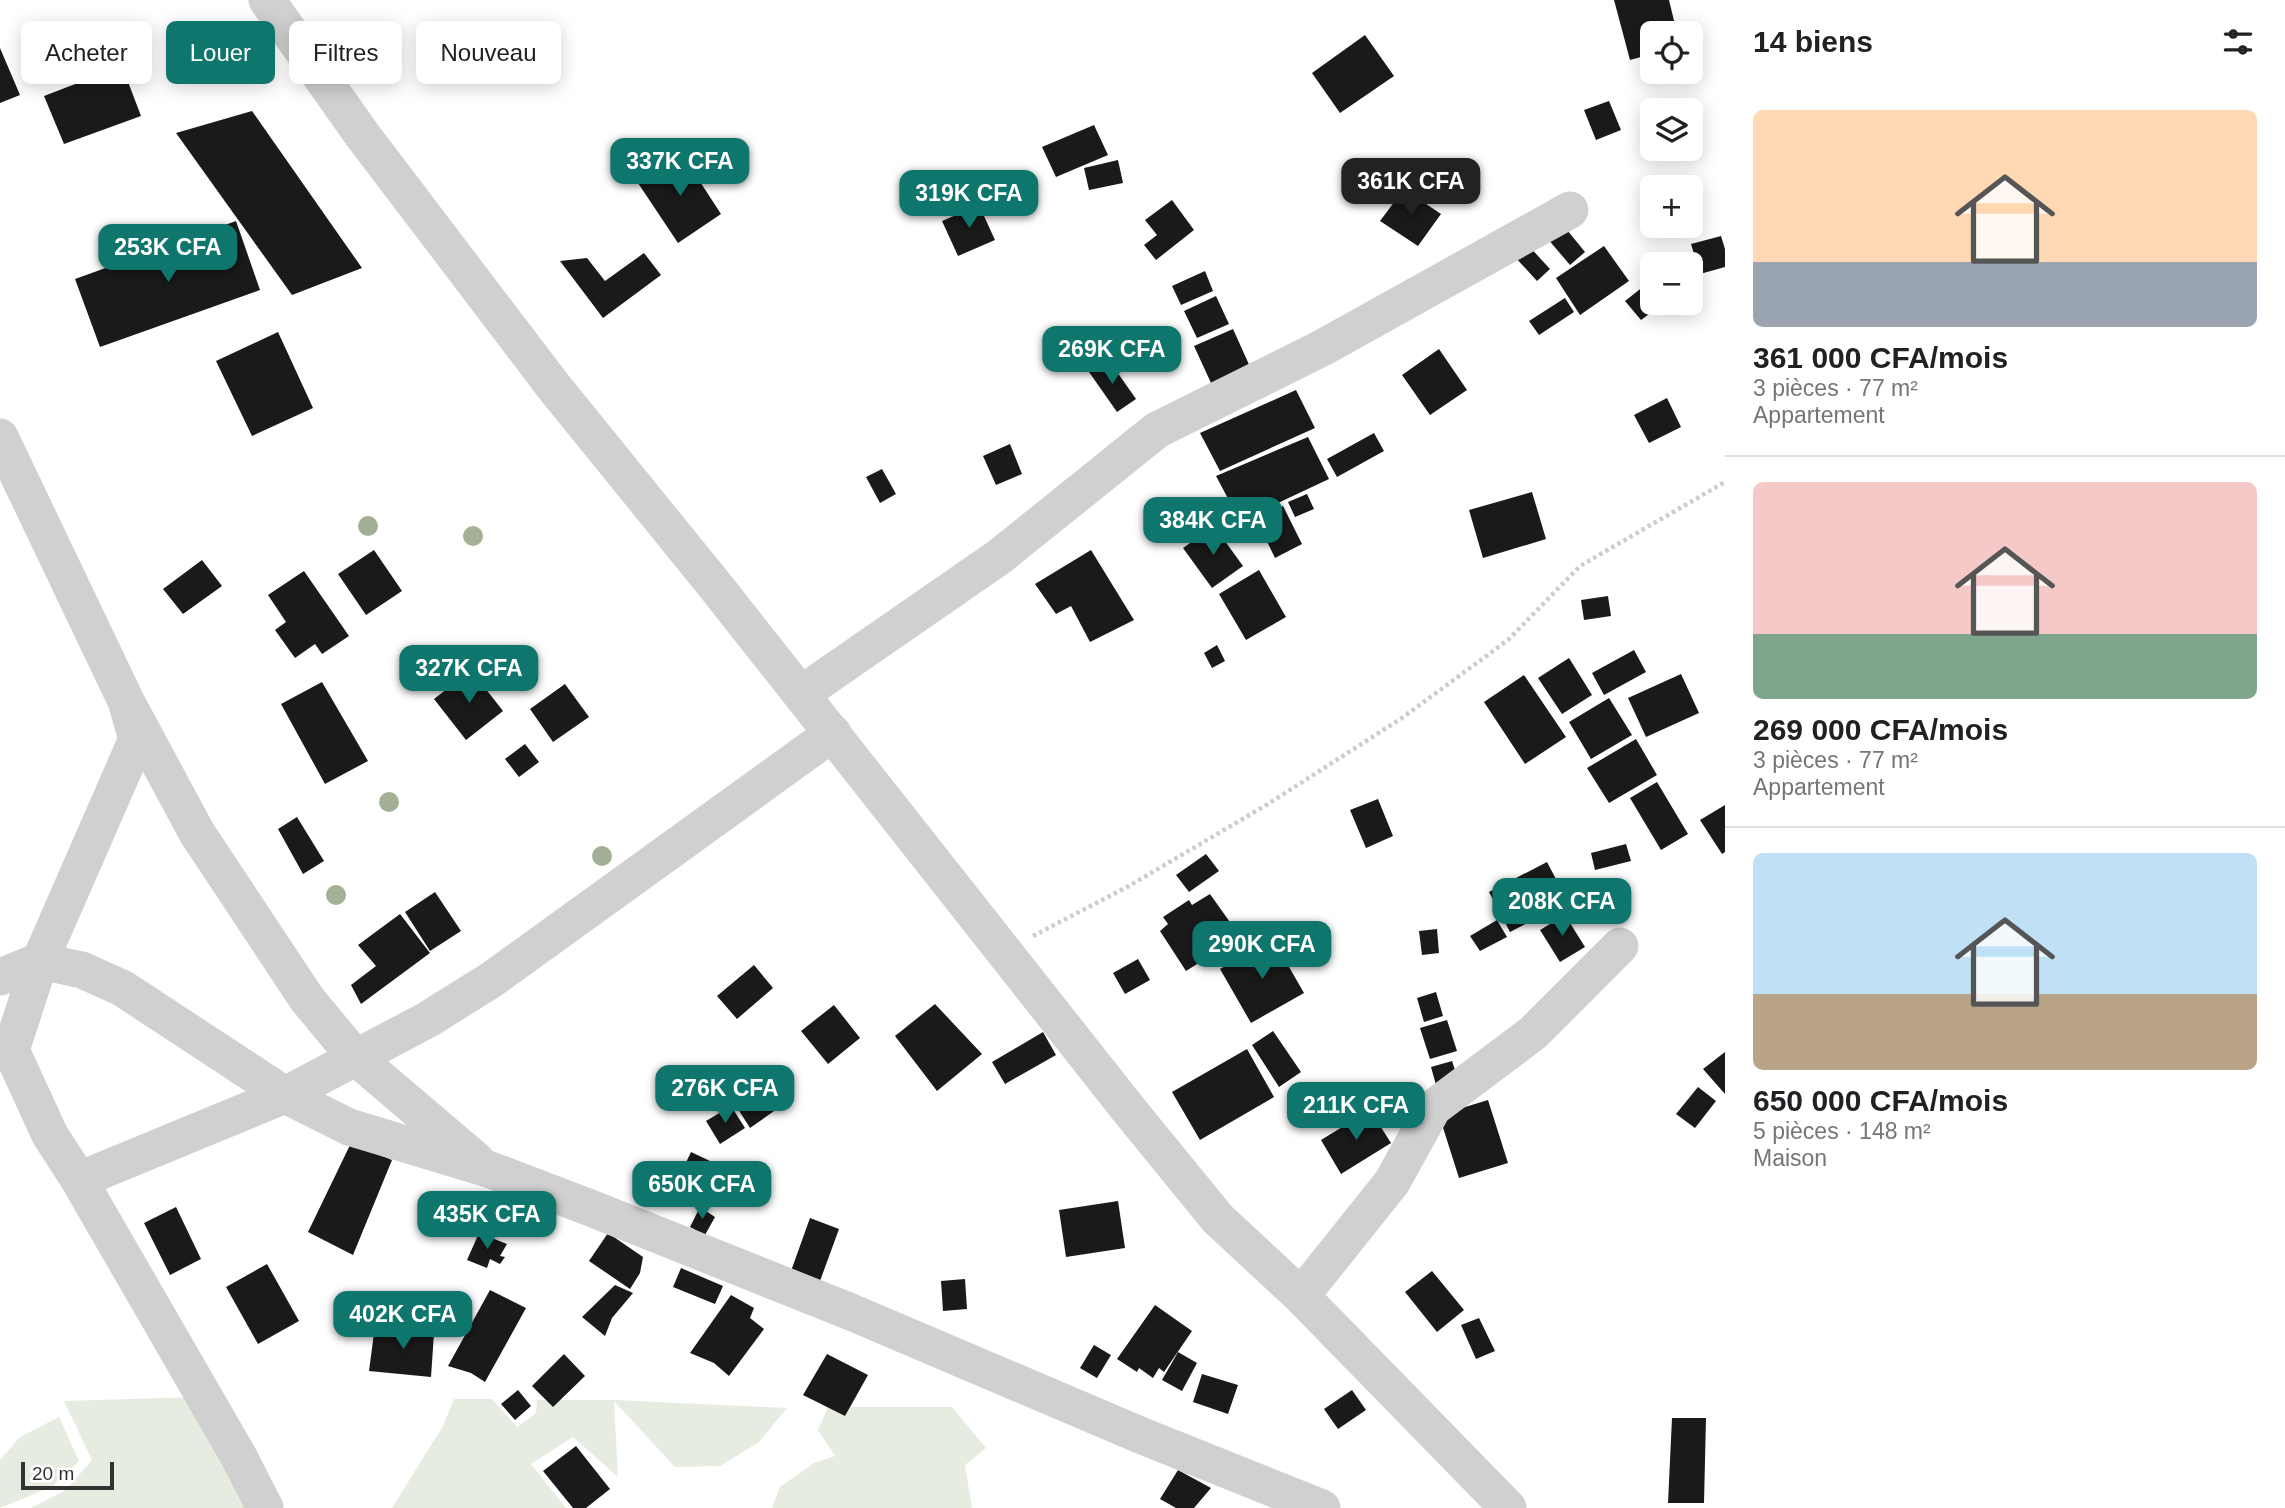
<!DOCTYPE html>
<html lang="fr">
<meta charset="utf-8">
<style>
:root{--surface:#fff;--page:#f6f6f6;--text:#202124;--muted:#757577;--line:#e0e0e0;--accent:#0f766e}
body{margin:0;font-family:Helvetica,sans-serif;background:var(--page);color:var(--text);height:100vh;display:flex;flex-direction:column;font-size:26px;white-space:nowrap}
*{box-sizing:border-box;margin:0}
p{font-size:23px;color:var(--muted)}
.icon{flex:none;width:38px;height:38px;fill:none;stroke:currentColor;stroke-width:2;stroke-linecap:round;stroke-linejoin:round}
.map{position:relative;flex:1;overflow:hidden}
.side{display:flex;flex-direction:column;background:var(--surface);width:560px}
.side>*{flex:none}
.banner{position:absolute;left:21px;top:21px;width:665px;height:63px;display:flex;gap:14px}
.controls{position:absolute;left:1640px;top:21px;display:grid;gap:14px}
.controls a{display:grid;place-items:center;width:63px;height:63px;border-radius:10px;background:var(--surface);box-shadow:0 4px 18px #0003;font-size:35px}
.scale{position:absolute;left:21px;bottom:18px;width:93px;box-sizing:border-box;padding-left:7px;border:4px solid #333;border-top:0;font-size:19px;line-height:24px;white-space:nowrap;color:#333;-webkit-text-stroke:5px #fff;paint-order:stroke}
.price{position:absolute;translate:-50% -60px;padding:0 16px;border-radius:14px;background:var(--accent);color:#fff;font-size:23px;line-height:46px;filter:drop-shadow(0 2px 4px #0008)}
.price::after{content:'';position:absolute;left:50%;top:42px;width:21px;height:16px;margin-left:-10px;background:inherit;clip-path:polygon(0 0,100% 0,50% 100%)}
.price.current{background:#222;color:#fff}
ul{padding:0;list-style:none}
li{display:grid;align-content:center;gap:14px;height:371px;padding:0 28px}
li+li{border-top:2px solid var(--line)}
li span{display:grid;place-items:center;height:217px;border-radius:10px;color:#555}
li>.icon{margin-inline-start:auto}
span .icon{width:126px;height:126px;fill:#fffc;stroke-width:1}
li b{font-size:30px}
h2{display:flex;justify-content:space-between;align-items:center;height:84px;padding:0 28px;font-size:30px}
.chip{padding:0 24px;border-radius:10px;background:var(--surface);box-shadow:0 4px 18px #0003;font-size:24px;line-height:63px}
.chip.current{background:var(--accent);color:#fff}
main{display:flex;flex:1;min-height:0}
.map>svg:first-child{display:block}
.green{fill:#e6ecdf}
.building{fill:#1a1a1a}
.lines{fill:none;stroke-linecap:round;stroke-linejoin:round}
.path{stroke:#cdcdcd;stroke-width:4.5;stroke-dasharray:3.5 3.5;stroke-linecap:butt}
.minor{stroke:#d0d0d0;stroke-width:37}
.tree{fill:#a2b095}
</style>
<main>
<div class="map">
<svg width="1725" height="1508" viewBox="0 0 1725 1508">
<rect width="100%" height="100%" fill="#fff"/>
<!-- green -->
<path class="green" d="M198,1397L245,1508H31L66,1490L92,1460L64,1401Z
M454,1399H492L517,1427L536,1413L537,1400H614L787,1408L759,1442L720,1466L675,1467L614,1401L618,1477L573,1437L531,1464L566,1508H392L443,1426Z
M828,1407H952L986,1448L965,1465L972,1508H772L780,1487L814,1463L835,1456L818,1430Z
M59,1417L79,1461L53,1486L0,1508V1460L20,1437Z"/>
<!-- building -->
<path class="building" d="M1614,0H1669L1677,33H1652V54L1630,60Z
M1365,35L1394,76L1340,113L1312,73Z
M0,48L20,95L0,103Z
M122,66L141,116L64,144L44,96Z
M1609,101L1621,130L1596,140L1584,110Z
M252,111L362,268L292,295L176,133Z
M1094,125L1108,155L1056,177L1042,147Z
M682,154L721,214L678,243L638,183Z
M1118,160L1123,183L1089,190L1084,168Z
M1404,189L1441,214L1418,246L1380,221Z
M1172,200L1194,230L1156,260L1144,245L1157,235L1145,220Z
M979,205L995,240L958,256L942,221Z
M236,221L260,290L100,347L75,279Z
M1563,225L1585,252L1570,265L1547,238Z
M1721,236L1725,249V267L1700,274L1691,244Z
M1527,244L1550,269L1537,281L1514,256Z
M1604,246L1629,281L1580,315L1556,278Z
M644,253L661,275L603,318L560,261L587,258L605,281Z
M1205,271L1213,291L1181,305L1172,286Z
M1644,286L1652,296V303H1657L1660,306L1641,320L1625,301Z
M1216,296L1229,324L1197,338L1184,311Z
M1565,298L1574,312L1539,335L1529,321Z
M1233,329L1256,380L1217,396L1194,346Z
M278,332L313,408L252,436L216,361Z
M1439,349L1467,390L1430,415L1402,375Z
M1108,359L1136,399L1117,412L1089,372Z
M1296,390L1315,428L1220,471L1200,433Z
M1667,398L1681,427L1649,443L1634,415Z
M1374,433L1384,451L1337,477L1327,459Z
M1308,437L1329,479L1240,521L1216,476Z
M1010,444L1022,474L996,485L983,456Z
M882,469L896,494L880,503L866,477Z
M1532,492L1546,539L1483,558L1469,510Z
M1307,494L1314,509L1295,517L1288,502Z
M1283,506L1302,544L1275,558L1256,519Z
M1214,526L1243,566L1212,588L1183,548Z
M374,550L402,591L366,615L338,574Z
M1091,550L1134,620L1090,642L1071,606L1056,614L1035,584Z
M202,560L222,586L183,614L163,589Z
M1259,570L1286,617L1246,640L1219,594Z
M304,571L349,636L322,654L315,644L295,658L275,630L286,622L268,595Z
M1608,596L1611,616L1584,620L1581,600Z
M1217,645L1225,661L1212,668L1204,653Z
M1634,650L1646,672L1604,695L1592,673Z
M1569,658L1592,695L1562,714L1538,678Z
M471,670L503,711L466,740L434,699Z
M1681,674L1699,713L1646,737L1628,698Z
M1524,675L1566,737L1525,764L1484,702Z
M322,682L368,761L325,784L281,704Z
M565,684L589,717L553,742L530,709Z
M1609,698L1632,735L1591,759L1569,722Z
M1636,739L1657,775L1609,803L1587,768Z
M525,744L539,762L519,777L505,759Z
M1657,782L1688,834L1661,850L1630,798Z
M1378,799L1393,836L1366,848L1350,810Z
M1725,805V852L1722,854L1700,820Z
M297,817L324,861L303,874L278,829Z
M1626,844L1631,861L1595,870L1591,853Z
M1206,854L1219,871L1189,892L1176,875Z
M1547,862L1568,902L1510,932L1489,892Z
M435,892L461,931L430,951L405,912Z
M1210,894L1232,925L1216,932L1226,946L1186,971L1160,931L1168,924L1163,917L1189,900L1192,905Z
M400,914L430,953L361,1004L351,985L376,966L358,945Z
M1565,915L1585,947L1560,962L1540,930Z
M1497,920L1507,937L1480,951L1470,936Z
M1437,929L1439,953L1422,955L1419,931Z
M1273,939L1304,993L1251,1023L1220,969Z
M1138,959L1150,980L1125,994L1113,973Z
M754,965L773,988L737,1019L717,996Z
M1436,992L1443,1016L1424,1022L1417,998Z
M935,1004L982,1054L937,1091L895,1036Z
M834,1005L860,1038L828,1064L801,1031Z
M1447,1020L1457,1051L1430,1059L1420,1028Z
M1273,1031L1301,1072L1279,1087L1252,1045Z
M1043,1032L1056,1055L1005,1084L992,1062Z
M1247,1049L1274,1097L1200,1140L1172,1092Z
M1725,1052V1094L1703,1069Z
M1452,1061L1460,1085L1438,1092L1431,1067Z
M778,1071L794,1097L750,1128L733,1101Z
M1698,1087L1716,1101L1695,1128L1676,1114Z
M1488,1100L1508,1163L1459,1178L1439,1115Z
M731,1106L745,1128L720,1144L706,1121Z
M1370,1110L1391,1143L1341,1174L1321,1140Z
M351,1143L392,1160L353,1255L308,1232Z
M691,1152L710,1161L700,1182L681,1173Z
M475,1198L520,1215L511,1237L466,1218Z
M1118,1201L1125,1248L1066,1257L1059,1210Z
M176,1207L201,1259L170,1275L144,1223Z
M700,1207L715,1217L705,1235L690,1227Z
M810,1218L839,1229L820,1281L791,1271Z
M479,1233L507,1244L500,1256L505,1257L500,1264L490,1259L487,1268L467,1260Z
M608,1233L643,1257L640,1273L630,1289L589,1261Z
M267,1264L299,1321L258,1344L226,1287Z
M681,1268L723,1286L715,1304L673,1287Z
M1432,1271L1464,1310L1437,1332L1405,1292Z
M965,1279L967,1309L943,1311L941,1281Z
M615,1285L633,1293L612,1318L605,1336L582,1317Z
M490,1290L526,1308L485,1382L471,1373L448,1366Z
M731,1295L754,1308L750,1318L764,1329L729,1376L714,1363L690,1353Z
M1155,1305L1192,1331L1164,1372L1159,1368L1153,1378L1139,1368L1137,1372L1117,1359Z
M1479,1318L1495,1351L1476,1359L1461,1325Z
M389,1323L423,1324V1330L434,1333L431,1377L369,1371L374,1333L387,1332Z
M1094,1345L1111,1355L1097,1378L1080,1368Z
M1178,1352L1197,1363L1182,1391L1162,1380Z
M564,1354L585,1376L553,1407L532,1386Z
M827,1354L868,1375L845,1416L803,1395Z
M1202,1374L1238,1385L1228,1414L1193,1402Z
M518,1390L531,1406L515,1420L501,1404Z
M1352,1390L1366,1410L1338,1429L1324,1409Z
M1672,1418H1706L1704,1503H1668Z
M576,1446L610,1489L586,1508H573L543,1471Z
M1178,1470L1211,1488L1194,1508H1176L1160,1499Z"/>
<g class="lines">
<!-- path -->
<path class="path" d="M1033,936L1129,886L1268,804L1402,718L1508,640L1580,566L1725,482"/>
<!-- minor -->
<path class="minor" d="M267,0L363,136L554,387L717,588L1129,1110L1218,1219L1301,1296L1508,1508
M0,437L126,701L197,833L307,999L355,1057L476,1160
M801,694L999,557L1157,430L1322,348L1570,210
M126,701L137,739L40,961L11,1050L50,1135L79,1180L239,1457L265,1508
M0,977L40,961L82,970L122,988L285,1095L349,1127L488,1169L588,1207L851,1312L1140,1435L1322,1508
M79,1180L285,1095L427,1020L491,980L833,733
M1301,1296L1392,1182L1433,1108L1533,1033L1620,946"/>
</g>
<!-- trees -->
<g class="tree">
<circle cx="368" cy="526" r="10"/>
<circle cx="473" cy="536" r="10"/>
<circle cx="389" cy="802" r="10"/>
<circle cx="602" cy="856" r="10"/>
<circle cx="336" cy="895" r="10"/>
</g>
</svg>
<div class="controls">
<a><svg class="icon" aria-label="locate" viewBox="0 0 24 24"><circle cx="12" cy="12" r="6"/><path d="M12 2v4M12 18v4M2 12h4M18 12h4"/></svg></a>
<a><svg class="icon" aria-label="layers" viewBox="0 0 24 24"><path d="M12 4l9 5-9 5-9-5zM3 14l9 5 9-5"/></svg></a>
<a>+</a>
<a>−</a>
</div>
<div class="scale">20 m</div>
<b class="price" style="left:680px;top:198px">337K CFA</b>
<b class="price current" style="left:1411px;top:218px">361K CFA</b>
<b class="price" style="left:969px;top:230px">319K CFA</b>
<b class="price" style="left:168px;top:284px">253K CFA</b>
<b class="price" style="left:1112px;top:386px">269K CFA</b>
<b class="price" style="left:1213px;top:557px">384K CFA</b>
<b class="price" style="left:469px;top:705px">327K CFA</b>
<b class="price" style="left:1562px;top:938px">208K CFA</b>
<b class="price" style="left:1262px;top:981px">290K CFA</b>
<b class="price" style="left:725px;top:1125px">276K CFA</b>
<b class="price" style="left:1356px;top:1142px">211K CFA</b>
<b class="price" style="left:702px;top:1221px">650K CFA</b>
<b class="price" style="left:487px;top:1251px">435K CFA</b>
<b class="price" style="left:403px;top:1351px">402K CFA</b>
<div class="banner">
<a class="chip">Acheter</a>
<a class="chip current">Louer</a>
<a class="chip">Filtres</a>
<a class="chip">Nouveau</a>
</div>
</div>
<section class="side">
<h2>14 biens<svg class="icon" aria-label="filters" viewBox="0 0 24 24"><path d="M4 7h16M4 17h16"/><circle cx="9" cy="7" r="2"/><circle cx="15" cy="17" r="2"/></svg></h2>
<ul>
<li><span style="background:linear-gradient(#ffd9b3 70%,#9aa5b1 0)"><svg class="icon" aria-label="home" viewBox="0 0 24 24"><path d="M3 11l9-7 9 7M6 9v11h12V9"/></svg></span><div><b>361 000 CFA/mois</b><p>3 pièces · 77 m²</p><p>Appartement</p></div></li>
<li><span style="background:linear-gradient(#f6c9c9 70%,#7fa58c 0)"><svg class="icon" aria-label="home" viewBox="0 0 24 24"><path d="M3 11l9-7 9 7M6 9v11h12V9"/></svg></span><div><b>269 000 CFA/mois</b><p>3 pièces · 77 m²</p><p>Appartement</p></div></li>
<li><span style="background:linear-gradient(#bfe0f5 65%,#b9a48a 0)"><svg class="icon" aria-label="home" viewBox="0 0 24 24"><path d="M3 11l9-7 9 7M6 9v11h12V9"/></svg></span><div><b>650 000 CFA/mois</b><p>5 pièces · 148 m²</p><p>Maison</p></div></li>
</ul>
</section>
</main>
